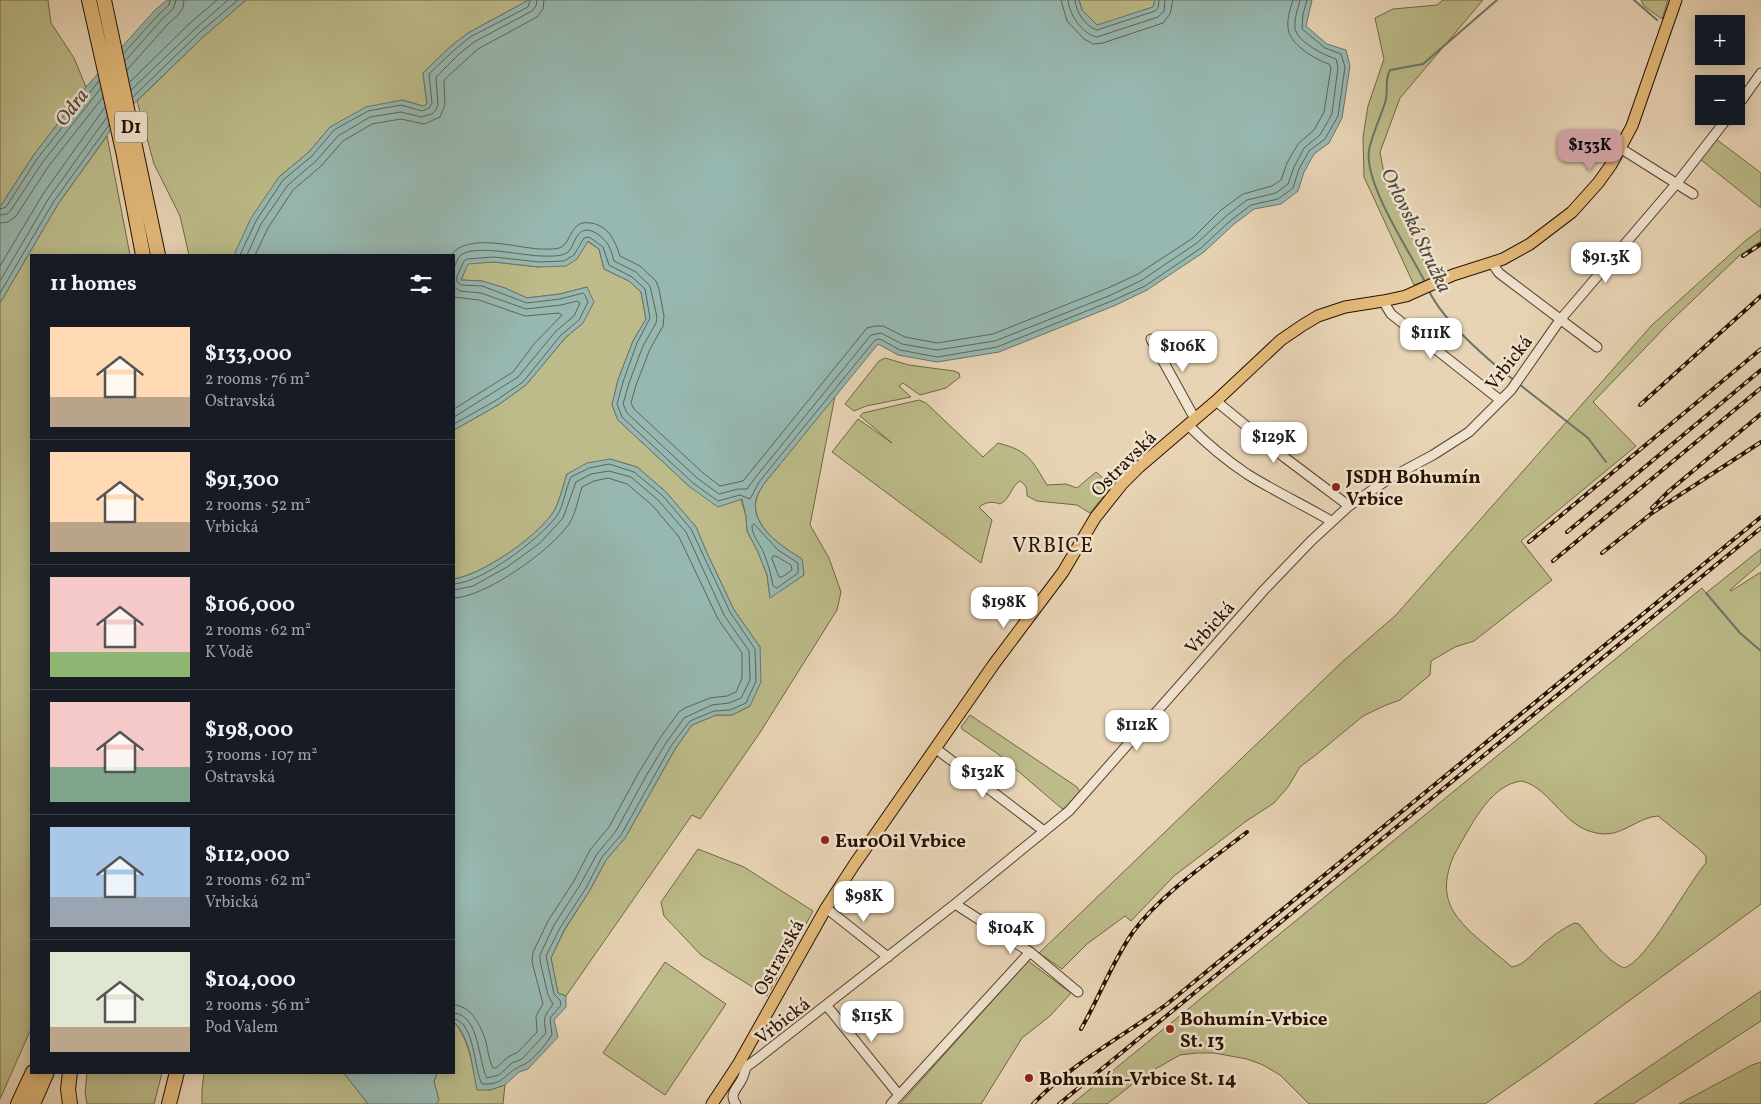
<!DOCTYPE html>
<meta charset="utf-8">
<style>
:root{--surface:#171b24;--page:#20242c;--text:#f1f3f6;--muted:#9ea1a6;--line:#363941;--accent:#c59692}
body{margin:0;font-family:Vollkorn,serif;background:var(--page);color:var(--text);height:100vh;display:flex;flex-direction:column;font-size:19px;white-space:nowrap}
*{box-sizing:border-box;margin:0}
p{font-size:16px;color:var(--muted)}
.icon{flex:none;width:28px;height:28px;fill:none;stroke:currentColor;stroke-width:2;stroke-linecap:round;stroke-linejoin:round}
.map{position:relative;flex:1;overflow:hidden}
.side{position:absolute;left:30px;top:254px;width:425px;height:820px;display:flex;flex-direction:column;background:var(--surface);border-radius:0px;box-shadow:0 2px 12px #0003}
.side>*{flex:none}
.fabs{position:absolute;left:1695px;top:15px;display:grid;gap:10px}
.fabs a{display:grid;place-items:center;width:50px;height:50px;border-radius:0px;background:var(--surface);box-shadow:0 2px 12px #0003;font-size:25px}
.price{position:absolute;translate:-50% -42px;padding:0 11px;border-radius:10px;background:#fff;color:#222;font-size:16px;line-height:32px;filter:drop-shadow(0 1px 2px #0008)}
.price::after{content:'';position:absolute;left:50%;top:30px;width:15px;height:11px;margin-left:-8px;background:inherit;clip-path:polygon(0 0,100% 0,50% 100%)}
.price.selected{background:var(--accent);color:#111}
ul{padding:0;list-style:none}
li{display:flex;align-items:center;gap:15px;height:125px;padding:0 20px}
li+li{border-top:1px solid var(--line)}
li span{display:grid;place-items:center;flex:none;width:140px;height:100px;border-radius:0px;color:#555}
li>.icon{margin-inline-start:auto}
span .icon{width:60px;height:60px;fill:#fffc;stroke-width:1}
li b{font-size:21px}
h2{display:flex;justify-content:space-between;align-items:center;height:60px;padding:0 20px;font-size:21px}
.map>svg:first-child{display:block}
.green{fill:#bcbb89;stroke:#716644;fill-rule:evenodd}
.water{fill:#97b8b1;stroke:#6a756a}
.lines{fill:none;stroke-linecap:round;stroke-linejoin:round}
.shore{stroke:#5e6458;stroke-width:1}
.stream{stroke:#6a756a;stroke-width:2}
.minor-casing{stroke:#56422d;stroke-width:11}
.major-casing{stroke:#261100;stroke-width:13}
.highway-casing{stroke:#261100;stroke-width:16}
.minor{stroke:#f0e3cf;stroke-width:9}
.major{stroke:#e4ba7a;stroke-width:11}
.highway{stroke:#e4ba7a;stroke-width:14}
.rail-casing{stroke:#261100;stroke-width:4}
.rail{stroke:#f0e3cf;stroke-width:2;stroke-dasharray:5.5;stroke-linecap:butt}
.poi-dot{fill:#8f2418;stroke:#f0e3cf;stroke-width:2}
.labels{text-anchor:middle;stroke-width:5;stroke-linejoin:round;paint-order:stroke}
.shield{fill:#f0e3cf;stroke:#63503e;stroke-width:1}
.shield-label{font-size:18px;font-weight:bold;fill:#261100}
.street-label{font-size:19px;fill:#261100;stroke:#f0e3cf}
.poi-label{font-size:19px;font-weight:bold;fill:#261100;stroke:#f0e3cf;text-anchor:start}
.water-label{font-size:20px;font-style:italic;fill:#4e4b3e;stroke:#f0e3cf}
.quarter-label{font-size:21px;letter-spacing:1px;fill:#261100;stroke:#f0e3cf}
</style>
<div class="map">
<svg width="1761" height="1104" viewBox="0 0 1761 1104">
<rect width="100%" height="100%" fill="#e8d4b5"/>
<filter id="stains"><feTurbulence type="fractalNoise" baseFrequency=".004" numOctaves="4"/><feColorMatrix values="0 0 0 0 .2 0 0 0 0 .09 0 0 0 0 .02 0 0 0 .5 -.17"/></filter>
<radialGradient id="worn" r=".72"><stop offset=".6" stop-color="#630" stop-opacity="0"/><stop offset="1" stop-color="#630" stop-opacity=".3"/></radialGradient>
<!-- green -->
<path class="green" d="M0,0H48L51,23L74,58L86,87L33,156L0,207Z
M246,0H529L468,33L450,47L423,73L427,104L423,106L402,100L330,127L309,152L279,177L234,255H189L180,216L154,164L137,101L203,37Z
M1079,0H1155L1153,7L1097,26L1082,10Z
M1443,0H1483L1400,98L1380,152L1386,184L1432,278L1414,285L1364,177L1363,137L1368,106L1384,59L1375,18L1393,9L1437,5Z
M1641,0H1668L1662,19L1644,6Z
M107,136L130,255H31V1029L0,1099V303L58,204Z
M1716,139L1761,173V208L1700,159Z
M1761,229V241L1740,255L1672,320L1593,402L1636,446L1521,541L1552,580L1474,641L1455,647L1431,661L1430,675L1400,700L1386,705L1363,716L1317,754L1300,767L1288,787L1274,803L1245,822L1174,876L1131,921L1125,916L1087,944L1062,969L1039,953L1341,663L1396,615L1652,325L1745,241Z
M587,241L599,249L604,269L629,281L641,292L646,319L633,341L618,380L612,405L618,420L690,487L741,499L746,516L747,531L758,552L767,575L770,597L804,575L802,559C783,547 751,527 756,500C757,495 761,489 763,485L835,396L810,525L829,558L841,592L837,610L759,734L700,819L692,815L566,996L558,993L551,958L564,931L590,890L606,860L625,838L675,749L692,725L716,715H732L750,706L760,647L734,610L707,553L696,527L666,492L637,467L610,459L567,474C563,485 559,505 552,514C534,539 483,574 454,579V430L498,405L526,385L565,338L583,323L587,287L560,294L527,298L505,288L482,281L461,280L468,263L494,262L539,267L577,259Z
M885,358L909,365L954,371L959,373L960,377L946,388L920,395L903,383L899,386L911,397L866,406L854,411L845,404L879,361Z
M919,400L926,403L983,457L998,443C1029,451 1031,459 1047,485L1066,484L1077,488L1096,472L1112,486L1090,513L1077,505L1037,501L1027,496C1027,489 1027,485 1020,481C1011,486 1010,500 1000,504C992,501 986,502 979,507L992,520L981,563L832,452L858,419L892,443L860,416L863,413Z
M1761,549V563L1730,590L1731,591L1761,572V904L1547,1061L1485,1104H1309L1280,1075L1263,1065L1247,1059L1214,1053H1197L1180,1055L1143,1076L1107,1104H1072L1702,588L1706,593ZM1522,781C1553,789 1564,832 1604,834C1623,835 1639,817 1658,816L1698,848L1706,856V863C1687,885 1647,961 1624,968C1605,960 1592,939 1579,924L1574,923C1562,929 1551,937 1541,946C1532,954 1524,965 1512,967C1502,959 1492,950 1482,942C1452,916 1436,897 1454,855C1469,830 1489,784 1522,781Z
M970,715L1077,787L1080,792L1066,807L1063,809L1060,807L998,754L962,729L961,727Z
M698,849L744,867L813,911L767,996L701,955L664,916L661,902Z
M1028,961L1071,993L1050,1016L1022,1038L981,1104H900Z
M665,962L726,1004L665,1095L603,1053Z
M1761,991V1021L1633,1104H1594Z
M454,1022C470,1041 472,1066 477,1089L490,1090L505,1085L503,1104H436L439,1100L434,1082L437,1073L454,1072Z
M1761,1062V1104H1679L1752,1065Z
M87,1073V1072L162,1073L154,1104H87L85,1092Z
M204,1073H344L368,1104H202V1089Z"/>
<!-- water -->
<path class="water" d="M167,0H246L203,37L121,116L58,204L0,303V207L33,156L86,87L155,10Z
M529,0H1079L1082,10L1097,25L1153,7L1155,0H1312L1306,26L1327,44L1346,50L1350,66L1342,118L1329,143L1314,154L1304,172L1298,191L1281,204L1254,209L1233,225L1204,252L1147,290L1116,305L999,352L937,362L898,355L878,344L763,485C761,489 757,495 756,499C750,527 783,547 802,559L804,575L770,598L767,575L758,552L747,531L746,516L742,499L718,507L690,487L618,420L612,405L618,380L633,341L646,319L641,292L629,281L604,269L599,249L588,241L577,259L566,266L539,267L494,262L468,264L461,280L482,281L505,288L527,298L560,294L587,287L594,302L583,323L565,338L526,385L498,405L454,430V255H234L251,218L279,177L309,152L330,127L366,107L402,100L423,106L427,104L423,73L450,47L468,33Z
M610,459L637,467L666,492L696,527L707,553L734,610L760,647L761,682L750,706L732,715H716L692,725L675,749L625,838L606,860L590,890L564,930L551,958L558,993L566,996V1007L554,1020L558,1037L528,1069L519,1072L505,1085L490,1090H477C472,1067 471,1039 454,1022V579C483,574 534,539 552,514C559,505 563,485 567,474L587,463Z
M344,1073H437L434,1082L439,1100L436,1104H368Z"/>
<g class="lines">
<!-- shore -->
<path class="shore" d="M1061,0L1067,21L1084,39L1093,44L1103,43L1163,23L1170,14L1173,0
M1068,0C1069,14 1082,34 1097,37L1158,17L1164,11L1165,0
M1075,0C1076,12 1085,26 1097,30L1155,11L1158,8L1159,0
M124,53L159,14L169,5L170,0
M125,61L163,18L173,9L176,0
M127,70L168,24L179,14L183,8L184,0
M130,82L190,23L217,0
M131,90L195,29L228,0
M133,97L199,33L238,0
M0,209L6,207L37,159L99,81
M0,215L7,214L11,210L42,163L101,88
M0,223L8,222L16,216L48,167L103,97
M240,255L256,221L283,180L312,156L334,130L368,111L401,105L422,111L429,108L432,103L429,74L453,51L470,37L528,7L530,0
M247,255L261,224L288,185L316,161L338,136L370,117L401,112L421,117L432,114L436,110L438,105L436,77L458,55L474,42L532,11L536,6L537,0
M255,255L268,228L293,190L321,166L343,141L372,124L401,119L424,124L440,117L445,105L444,80L478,49L537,17L543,9L544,0
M451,255C467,232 517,248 540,249C546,249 559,250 563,246C573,236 572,220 591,223C609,226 615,241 620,256L640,266L656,281L659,289L664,316L663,326L650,349L636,385L631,403L634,409L702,472L720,486L743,481L867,328L875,326H883L905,337L937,343L993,334L1108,288L1138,274L1193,238L1221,210L1243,194L1272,186L1281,180L1287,163L1298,144L1314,130L1324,112L1331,68L1329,64C1316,60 1289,44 1288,28C1287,19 1290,9 1293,0
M0,266L43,194L105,107
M454,268C456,264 457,258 461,255C474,244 525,256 542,256C550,256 562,257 568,252C575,245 575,230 588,230C593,231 596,233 599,235C610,244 610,248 614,261L636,272L650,286L657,317L656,323L643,346L629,383L623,404L627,413L697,478L719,494L738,489H747L755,478L871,335L881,333L902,344L937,350L995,341L1111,295L1142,280L1197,243L1226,216L1247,200L1276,193L1288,184L1294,167L1304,148L1320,135L1332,114L1338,67L1336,59C1324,55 1297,42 1295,28C1294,19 1298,8 1300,0
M0,281L49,198L107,117
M454,287L460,291L481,293L526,309L561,305L577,301L580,303L574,316L556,331L518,377L454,417
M0,293L54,201L109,125
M454,297L479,300L525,316L559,313L562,315L534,344L513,372L454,409
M454,424L495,401L523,382L561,335L579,320L588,302L585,295L583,293L560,299L527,303L482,286L461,285L457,282V276L464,261L467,259L494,257L539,262L564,261L574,255L584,238L589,237L603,247L609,265L632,277L645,289L650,318L637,343L623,382L617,404L622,417L693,483L718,501L740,495L750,499L759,482L875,340L880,339L900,350L937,357L997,347L1114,300L1145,286L1201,248L1230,221L1251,205L1278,199L1293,188L1299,169L1309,151L1325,139L1338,116L1345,67L1341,54L1325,48L1302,29L1303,14L1307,0
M754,524L778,550L798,563V573L777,588L773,586C771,574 768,563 763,551C759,543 752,535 752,526Z
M773,556H776L791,565L792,570L782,577H779L772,559Z
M454,584C483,582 538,540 556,517C564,507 565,489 571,477L589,468L609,464L634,472L663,496L691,529L730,612L755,649L756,681L746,703L730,710L714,711L690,721L671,746L621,835L602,857L586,888L560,928L546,956L554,994L560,1000L561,1005L550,1018L552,1035C545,1045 535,1058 525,1064C522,1066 519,1066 517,1068C503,1076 503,1085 482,1084C474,1071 475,1022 454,1019
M454,590L473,586L507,567L540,543L563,518L576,482L591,474L609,471L631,477L658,500L686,532L724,615L749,651L750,680L741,698L729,703L712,705L684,718L666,743L646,776L616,831L597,854L580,885L554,925L540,955V961L548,995L553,1004C544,1017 543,1017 546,1033L522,1059L512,1063L499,1075L487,1078C478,1062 480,1015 454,1013
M454,598C486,597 551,550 569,524C576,513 578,499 582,487L594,481L608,478L627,484L653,506L679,537L718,619L742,653V678L736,692L727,696L710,698L685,708L679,712L660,738L639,772L609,827L590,850L574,881L548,921L533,952L532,962L543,1004L536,1016L537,1032L518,1052L508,1057L496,1068H493C489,1061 488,1050 486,1042C481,1026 472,1006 454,1005"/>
<!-- stream -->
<path class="stream" d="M1634,0L1657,20
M1425,282C1409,250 1364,184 1369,150C1372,135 1380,118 1385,103C1389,92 1384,80 1390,70L1423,64L1497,0
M1429,291C1444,322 1488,360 1515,381
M1519,384L1588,438L1606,462
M1706,593L1740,633L1761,651"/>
<!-- minor casing -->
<g class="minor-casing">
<path id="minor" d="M1736,108L1761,73
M1620,148L1693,194
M1492,263L1499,273L1597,347
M1383,301L1391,314L1500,400
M1151,339L1195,419
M1216,401L1284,457L1349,506
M1188,425C1206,443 1226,460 1247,474C1274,491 1304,505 1331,521
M935,748L1044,831
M955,904L1030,952L1078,992
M826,908L888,957
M827,1006L899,1095
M739,1063L746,1067L757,1059L955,904L1069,811L1264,590L1311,541L1349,506L1390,478L1433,455L1469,432L1511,390L1560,320L1677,183L1729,116
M736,1104C728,1094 738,1088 742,1079C744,1075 745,1071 746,1067
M891,1104L1030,952"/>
</g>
<!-- major casing -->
<g class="major-casing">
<path id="major" d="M712,1104L739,1063L826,908L854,865L994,664L1063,572L1095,518L1122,484L1139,467L1216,401L1281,340L1303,325L1318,316L1345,307L1383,301L1406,296L1453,275L1503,259L1530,244L1572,212L1598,183L1611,165L1632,126L1676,0"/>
</g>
<!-- highway casing -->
<g class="highway-casing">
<path id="highway" d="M89,0L123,151L143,255
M104,0L158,255
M70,1072L68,1089L70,1104
M18,1104L33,1072
M33,1104L47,1072
M169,1104L177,1072"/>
</g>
<!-- minor -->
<use href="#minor" class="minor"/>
<!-- major -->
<use href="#major" class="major"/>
<!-- highway -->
<use href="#highway" class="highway"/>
<!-- rail casing -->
<g class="rail-casing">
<path id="rail" d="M1743,256L1761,244
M1640,405L1761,296
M1652,508L1669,491L1761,414
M1567,532L1761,370
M1529,542L1761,349
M1602,553L1652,513L1761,442
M1553,561L1761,388
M1081,1029C1099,998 1112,962 1133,932C1161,894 1210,861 1247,832
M1033,1104C1072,1063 1122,1037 1167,1004L1761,517
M1059,1104L1761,528"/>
</g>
<!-- rail -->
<use href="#rail" class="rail"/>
</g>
<!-- markers -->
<g class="poi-dot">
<circle cx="1336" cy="487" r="5"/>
<circle cx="825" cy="840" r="5"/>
<circle cx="1170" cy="1029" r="5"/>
<circle cx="1029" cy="1078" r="5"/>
</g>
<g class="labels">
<!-- shield labels -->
<rect class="shield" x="115" y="111.5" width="32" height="31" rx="4"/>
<g class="shield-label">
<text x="131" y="133">D1</text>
</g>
<!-- street labels -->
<g class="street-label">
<text transform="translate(1508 362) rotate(-52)" y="7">Vrbická</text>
<text transform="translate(1123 463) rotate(-45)" y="7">Ostravská</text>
<text transform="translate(1209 627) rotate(-48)" y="7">Vrbická</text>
<text transform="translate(778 957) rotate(-61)" y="7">Ostravská</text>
<text transform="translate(782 1020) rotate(-38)" y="7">Vrbická</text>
</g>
<!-- poi labels -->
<g class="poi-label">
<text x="1346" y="483">JSDH Bohumín<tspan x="1346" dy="22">Vrbice</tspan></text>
<text x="835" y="847">EuroOil Vrbice</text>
<text x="1180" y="1025">Bohumín-Vrbice<tspan x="1180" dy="22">St. 13</tspan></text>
<text x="1039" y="1085">Bohumín-Vrbice St. 14</text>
</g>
<!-- water labels -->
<g class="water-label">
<text transform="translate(71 107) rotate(-52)" y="7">Odra</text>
<text transform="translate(1417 230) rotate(64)" y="7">Orlovská Stružka</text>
</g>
<!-- quarter labels -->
<g class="quarter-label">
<text x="1053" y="552">VRBICE</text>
</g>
</g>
<rect width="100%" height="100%" filter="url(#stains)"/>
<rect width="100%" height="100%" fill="url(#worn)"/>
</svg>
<div class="fabs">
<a>+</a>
<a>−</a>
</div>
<b class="price selected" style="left:1590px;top:172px">$133K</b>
<b class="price" style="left:1606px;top:284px">$91.3K</b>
<b class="price" style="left:1431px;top:360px">$111K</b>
<b class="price" style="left:1183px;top:373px">$106K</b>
<b class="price" style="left:1274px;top:464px">$129K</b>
<b class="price" style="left:1004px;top:629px">$198K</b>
<b class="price" style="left:1137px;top:752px">$112K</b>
<b class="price" style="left:983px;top:799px">$132K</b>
<b class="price" style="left:864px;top:923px">$98K</b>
<b class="price" style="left:1011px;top:955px">$104K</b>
<b class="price" style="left:872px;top:1043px">$115K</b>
<section class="side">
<h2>11 homes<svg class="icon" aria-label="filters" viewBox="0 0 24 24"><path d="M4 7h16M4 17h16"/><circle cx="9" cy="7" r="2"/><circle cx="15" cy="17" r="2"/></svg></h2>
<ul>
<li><span style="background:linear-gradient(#ffd9b3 70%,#b9a48a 0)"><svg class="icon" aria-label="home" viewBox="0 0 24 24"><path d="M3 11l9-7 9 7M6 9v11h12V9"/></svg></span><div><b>$133,000</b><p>2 rooms · 76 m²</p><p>Ostravská</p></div></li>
<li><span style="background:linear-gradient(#ffd9b3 70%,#b9a48a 0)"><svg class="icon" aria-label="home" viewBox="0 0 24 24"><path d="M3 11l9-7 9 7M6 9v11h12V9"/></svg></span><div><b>$91,300</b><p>2 rooms · 52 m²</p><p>Vrbická</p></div></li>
<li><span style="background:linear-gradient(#f6c9c9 75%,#8fb573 0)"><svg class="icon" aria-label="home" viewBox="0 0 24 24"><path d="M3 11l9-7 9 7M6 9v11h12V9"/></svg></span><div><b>$106,000</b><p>2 rooms · 62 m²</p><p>K Vodě</p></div></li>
<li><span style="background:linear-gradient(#f6c9c9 65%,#7fa58c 0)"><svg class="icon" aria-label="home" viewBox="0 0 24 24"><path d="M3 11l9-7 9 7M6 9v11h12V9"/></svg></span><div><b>$198,000</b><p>3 rooms · 107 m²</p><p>Ostravská</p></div></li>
<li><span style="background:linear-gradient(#a9c7e8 70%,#9aa5b1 0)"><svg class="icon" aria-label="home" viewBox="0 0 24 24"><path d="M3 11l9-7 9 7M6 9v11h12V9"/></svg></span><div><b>$112,000</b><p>2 rooms · 62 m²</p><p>Vrbická</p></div></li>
<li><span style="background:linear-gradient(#dfe7d0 75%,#b9a48a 0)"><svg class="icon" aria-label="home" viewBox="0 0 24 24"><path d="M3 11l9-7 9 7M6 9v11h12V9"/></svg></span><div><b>$104,000</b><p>2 rooms · 56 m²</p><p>Pod Valem</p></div></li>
</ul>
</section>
</div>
